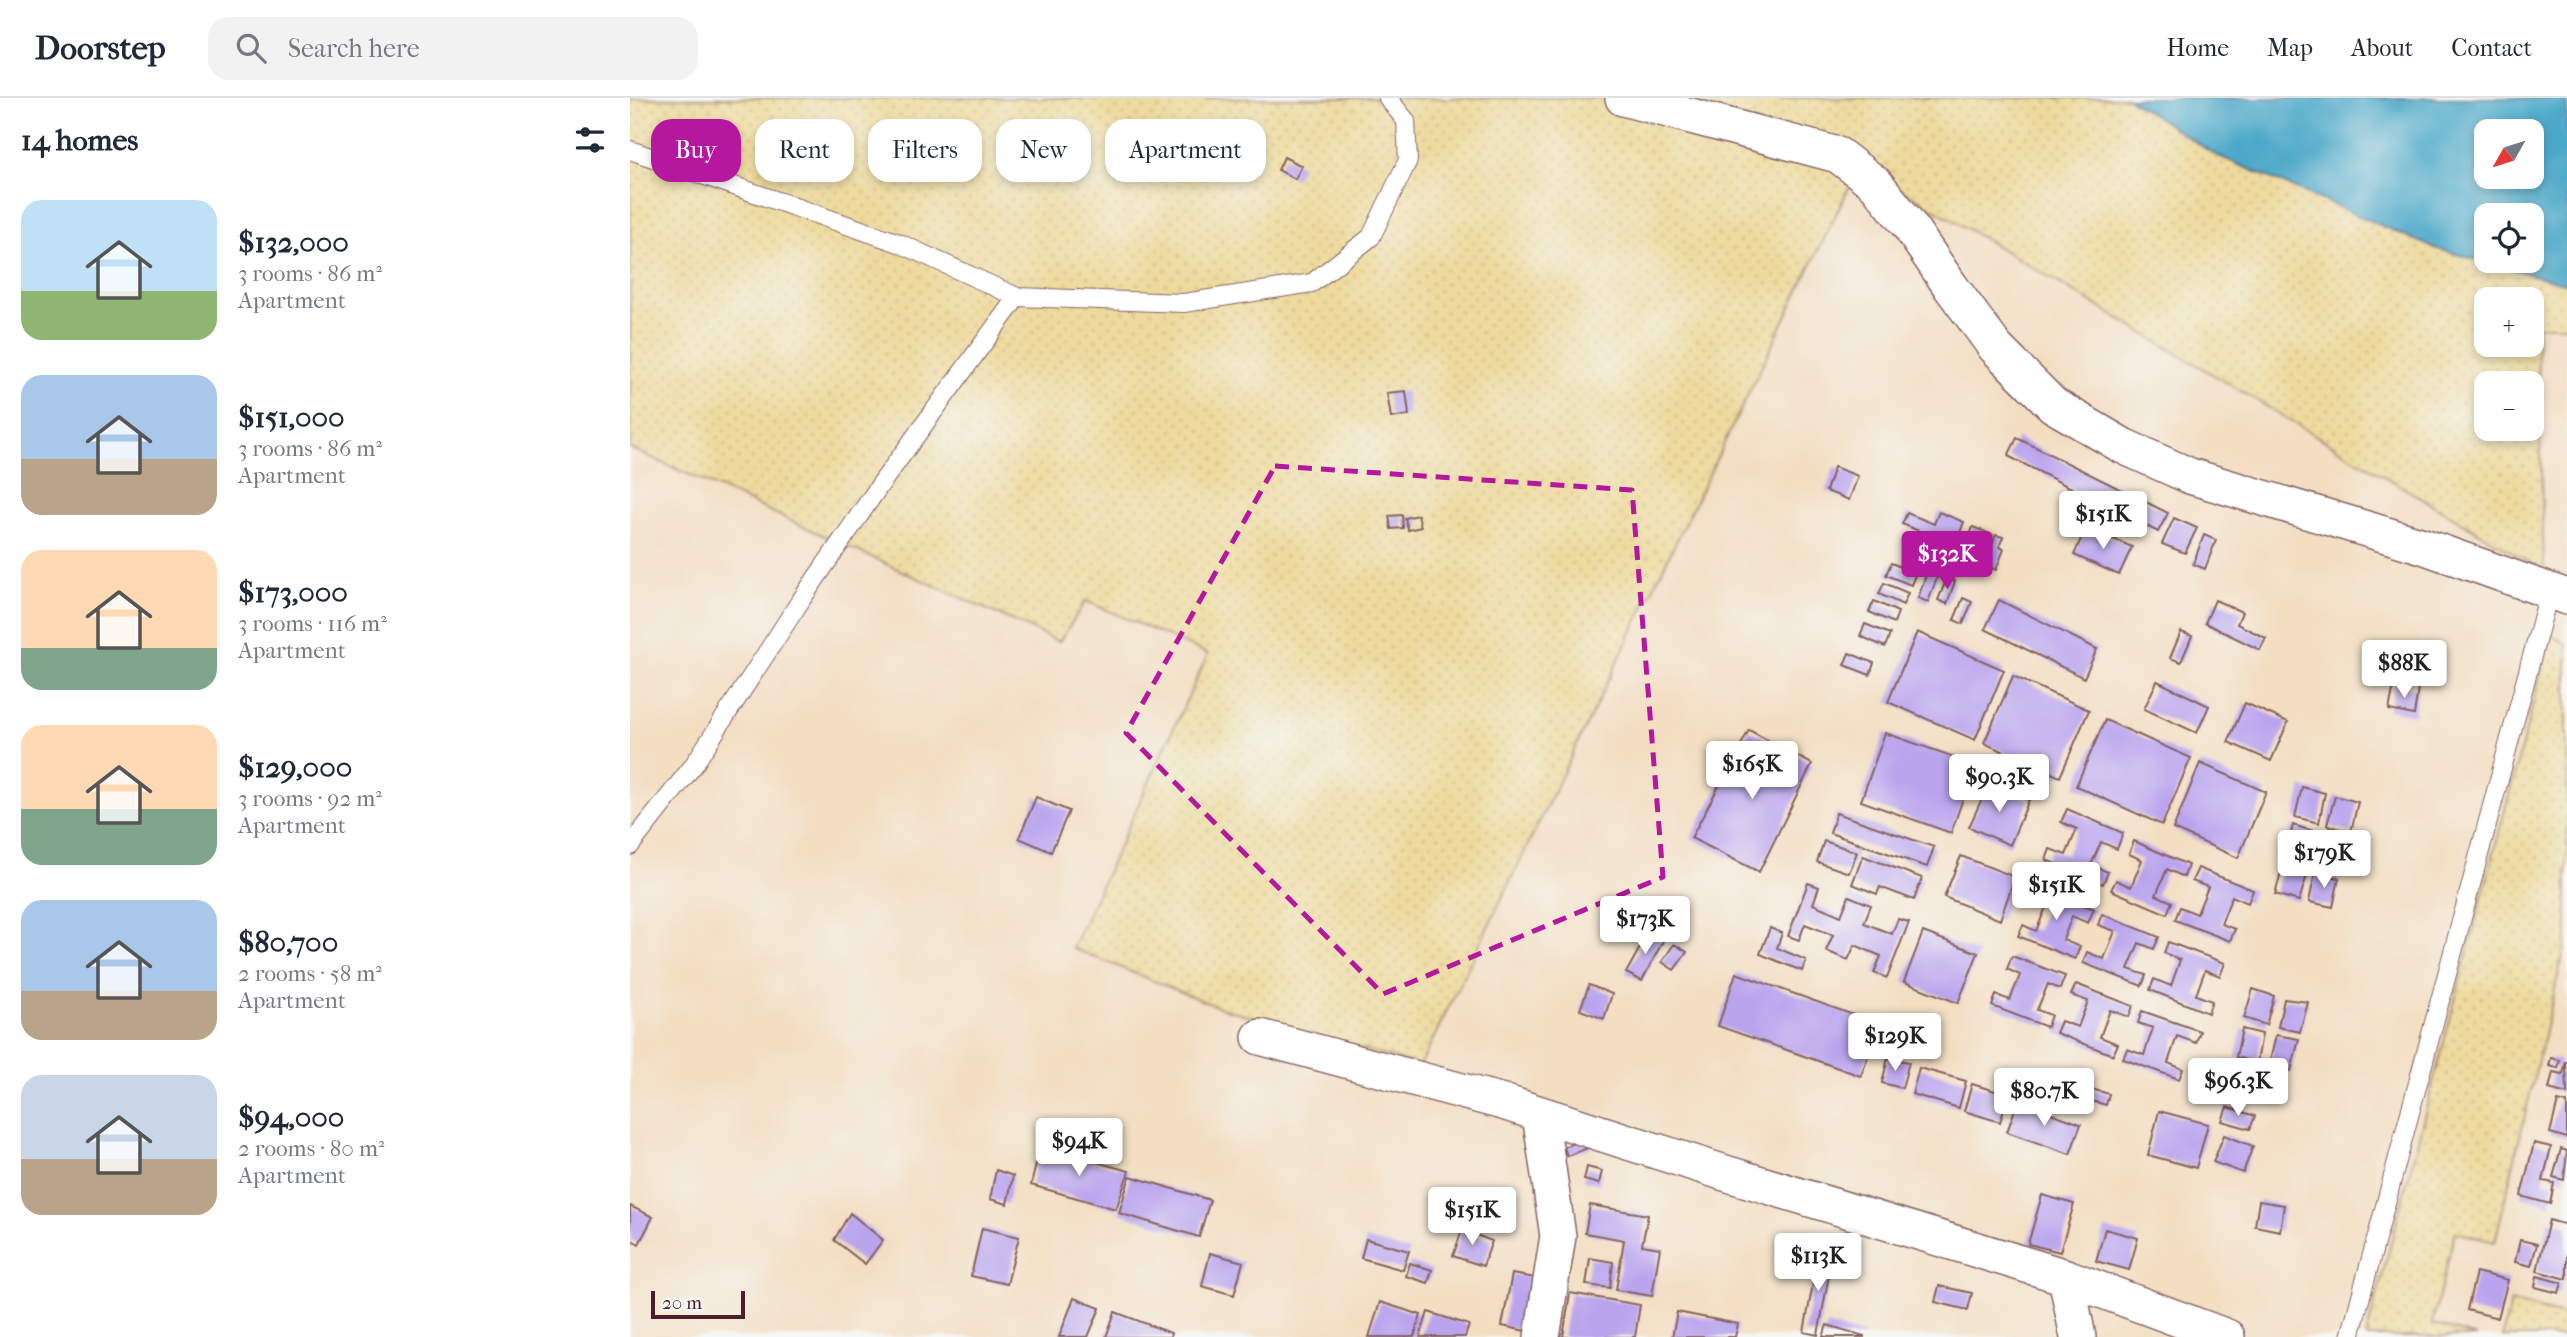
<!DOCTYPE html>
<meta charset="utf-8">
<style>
:root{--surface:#fff;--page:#f2f2f3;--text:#1f2937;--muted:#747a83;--line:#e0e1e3;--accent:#b5179e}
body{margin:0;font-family:"IM FELL French Canon",serif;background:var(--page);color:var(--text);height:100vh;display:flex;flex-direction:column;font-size:26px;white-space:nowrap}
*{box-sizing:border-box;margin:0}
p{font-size:23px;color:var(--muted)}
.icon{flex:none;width:38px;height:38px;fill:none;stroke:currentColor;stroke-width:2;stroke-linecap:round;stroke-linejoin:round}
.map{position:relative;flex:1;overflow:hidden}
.panel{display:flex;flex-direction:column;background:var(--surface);width:630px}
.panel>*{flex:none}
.guide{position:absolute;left:21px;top:21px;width:665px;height:63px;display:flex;gap:14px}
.needle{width:46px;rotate:231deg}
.tools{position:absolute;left:1844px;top:21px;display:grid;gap:14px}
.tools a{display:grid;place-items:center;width:70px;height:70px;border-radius:14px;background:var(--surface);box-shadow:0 4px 10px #0003;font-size:35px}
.scale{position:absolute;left:21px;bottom:18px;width:94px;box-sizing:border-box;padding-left:7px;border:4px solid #4a1f2b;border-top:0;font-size:19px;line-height:24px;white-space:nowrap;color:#4a1f2b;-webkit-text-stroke:5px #f6f6f2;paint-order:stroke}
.price{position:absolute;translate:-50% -60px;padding:0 16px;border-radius:7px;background:#fff;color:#222;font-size:23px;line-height:46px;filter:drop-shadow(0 2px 4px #0008)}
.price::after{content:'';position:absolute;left:50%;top:42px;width:21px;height:16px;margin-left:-10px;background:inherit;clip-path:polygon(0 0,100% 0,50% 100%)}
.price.on{background:var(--accent);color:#fff}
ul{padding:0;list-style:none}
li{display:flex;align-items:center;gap:21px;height:175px;padding:0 21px}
li span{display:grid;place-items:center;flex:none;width:196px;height:140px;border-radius:21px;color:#555}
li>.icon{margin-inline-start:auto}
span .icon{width:84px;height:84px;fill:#fffc;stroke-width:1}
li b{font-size:30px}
h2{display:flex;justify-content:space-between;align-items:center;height:84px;padding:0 21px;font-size:30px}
.chip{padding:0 24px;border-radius:21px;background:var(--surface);box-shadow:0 4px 10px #0003;font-size:24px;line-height:63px}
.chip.on{background:var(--accent);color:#fff}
header{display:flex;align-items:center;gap:42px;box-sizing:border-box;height:98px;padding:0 35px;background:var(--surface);border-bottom:2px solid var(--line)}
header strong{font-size:33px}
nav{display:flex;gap:38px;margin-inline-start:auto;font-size:24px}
.search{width:490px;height:63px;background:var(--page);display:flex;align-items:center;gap:18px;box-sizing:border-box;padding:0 24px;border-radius:21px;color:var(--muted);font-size:26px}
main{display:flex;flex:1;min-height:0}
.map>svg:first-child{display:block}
.sand{fill:url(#sand-dots);stroke:#9c7c64;stroke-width:2;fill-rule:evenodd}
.water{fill:#4ba8c9;stroke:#4a647a;stroke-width:2;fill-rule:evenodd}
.building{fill:#baa4ee}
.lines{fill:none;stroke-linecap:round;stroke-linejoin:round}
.service-casing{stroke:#856260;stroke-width:20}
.minor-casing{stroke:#856260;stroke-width:38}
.service{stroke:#fff;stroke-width:18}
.minor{stroke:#fff;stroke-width:35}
.marked{fill:none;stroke:#b5179e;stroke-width:5;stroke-dasharray:14 9;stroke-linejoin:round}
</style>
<header>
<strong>Doorstep</strong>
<div class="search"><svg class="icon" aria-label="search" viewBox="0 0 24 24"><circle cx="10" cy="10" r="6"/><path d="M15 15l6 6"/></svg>Search here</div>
<nav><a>Home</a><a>Map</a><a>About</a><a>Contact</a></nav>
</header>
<main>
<section class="panel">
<h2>14 homes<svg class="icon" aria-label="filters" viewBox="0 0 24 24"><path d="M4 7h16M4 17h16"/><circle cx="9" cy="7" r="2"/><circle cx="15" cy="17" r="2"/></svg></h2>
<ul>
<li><span style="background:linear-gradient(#bfe0f5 65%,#8fb573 0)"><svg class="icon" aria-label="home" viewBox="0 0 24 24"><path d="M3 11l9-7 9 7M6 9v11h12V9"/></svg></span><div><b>$132,000</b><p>3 rooms · 86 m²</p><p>Apartment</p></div></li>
<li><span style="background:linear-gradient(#a9c7e8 60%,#b9a48a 0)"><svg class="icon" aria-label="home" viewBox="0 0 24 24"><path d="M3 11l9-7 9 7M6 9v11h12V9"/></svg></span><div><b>$151,000</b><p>3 rooms · 86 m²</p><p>Apartment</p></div></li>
<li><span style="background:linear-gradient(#ffd9b3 70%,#7fa58c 0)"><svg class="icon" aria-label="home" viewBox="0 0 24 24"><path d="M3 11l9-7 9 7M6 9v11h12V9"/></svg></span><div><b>$173,000</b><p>3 rooms · 116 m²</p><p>Apartment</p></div></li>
<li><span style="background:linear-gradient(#ffd9b3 60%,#7fa58c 0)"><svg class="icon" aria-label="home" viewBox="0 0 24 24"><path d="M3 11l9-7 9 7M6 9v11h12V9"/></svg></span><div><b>$129,000</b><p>3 rooms · 92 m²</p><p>Apartment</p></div></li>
<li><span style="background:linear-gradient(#a9c7e8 65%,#b9a48a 0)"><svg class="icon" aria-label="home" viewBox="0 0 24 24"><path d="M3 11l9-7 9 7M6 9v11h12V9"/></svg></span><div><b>$80,700</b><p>2 rooms · 58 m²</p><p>Apartment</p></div></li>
<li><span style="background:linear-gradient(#c9d6e8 60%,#b9a48a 0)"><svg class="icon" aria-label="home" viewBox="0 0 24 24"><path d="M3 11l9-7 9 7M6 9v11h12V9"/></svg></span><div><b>$94,000</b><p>2 rooms · 80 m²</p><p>Apartment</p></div></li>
</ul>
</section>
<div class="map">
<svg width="1937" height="1239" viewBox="0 0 1937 1239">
<defs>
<pattern id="sand-dots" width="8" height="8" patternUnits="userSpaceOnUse" patternTransform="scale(1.75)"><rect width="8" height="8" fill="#eeda9e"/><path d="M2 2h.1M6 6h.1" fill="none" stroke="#cebb88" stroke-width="1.8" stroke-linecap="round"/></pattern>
</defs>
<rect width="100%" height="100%" fill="#f6f6f2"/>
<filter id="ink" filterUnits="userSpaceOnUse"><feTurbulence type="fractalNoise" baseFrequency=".0143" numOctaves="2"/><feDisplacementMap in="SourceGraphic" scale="14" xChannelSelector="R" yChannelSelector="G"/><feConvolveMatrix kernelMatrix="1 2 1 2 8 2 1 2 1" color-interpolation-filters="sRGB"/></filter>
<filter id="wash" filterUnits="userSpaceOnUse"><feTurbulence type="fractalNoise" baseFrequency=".00686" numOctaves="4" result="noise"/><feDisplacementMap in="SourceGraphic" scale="28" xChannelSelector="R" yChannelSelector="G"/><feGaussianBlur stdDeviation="1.57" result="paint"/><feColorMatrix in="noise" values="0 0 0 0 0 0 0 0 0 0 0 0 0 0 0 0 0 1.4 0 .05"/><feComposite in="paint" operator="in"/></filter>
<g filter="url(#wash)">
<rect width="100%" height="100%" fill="#f3dec2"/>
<!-- sand -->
<path class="sand" d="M0,0H1498L1584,56L1804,150L1937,186V228H1907L1914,473L1230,67L790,968L588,909L442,850L578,556L456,503L429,544L0,350ZM1857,201H1902V247H1857ZM1857,285H1902V331H1857Z
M1921,537L1937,546V840L1865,1144L1825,1134L1802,1226L1847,1239H1736Z
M1881,1204L1937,1218V1239H1872Z"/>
<!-- water -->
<path class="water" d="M1498,0H1937V186L1804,150L1584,56ZM1857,33H1902V79H1857ZM1857,117H1902V163H1857Z"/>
<g id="blocks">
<!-- building -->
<path class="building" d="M654,59L672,68L665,81L648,72Z
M776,293L779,317L761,320L757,295Z
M1387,340L1538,415L1528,434L1378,358Z
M1204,369L1228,378L1219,402L1196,393Z
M1309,414L1334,424L1325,448L1272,426L1277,415L1304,426Z
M772,417L773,430L761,431L759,418Z
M788,417L791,429L778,432L775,420Z
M1544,420L1567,430L1555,455L1532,446Z
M1343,429L1363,437L1352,465L1332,457Z
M1456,429L1502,449L1489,477L1444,457Z
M1366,437L1373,439L1369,449L1374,451L1366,472L1354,467Z
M1574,437L1586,442L1575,471L1563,466Z
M1261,465L1286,475L1281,487L1256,477Z
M1297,474L1308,477L1298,504L1288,500Z
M1317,480L1325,483L1317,506L1308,502Z
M1254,485L1278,495L1273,507L1249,496Z
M1333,500L1342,504L1333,526L1324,522Z
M1369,502L1467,551L1454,580L1355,531Z
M1585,502L1612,514L1607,526L1636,540L1630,552L1575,525Z
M1244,503L1268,514L1264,525L1239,514Z
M1235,526L1260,536L1255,549L1230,538Z
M1287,534L1374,572L1345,642L1258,604Z
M1551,534L1562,538L1551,564L1540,560Z
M1219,555L1244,565L1240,577L1214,567Z
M1383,578L1459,612L1430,679L1354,645Z
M1527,583L1579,608L1567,635L1514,611Z
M1764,587L1788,591L1784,617L1759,612Z
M1615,605L1658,624L1641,663L1598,644Z
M1475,622L1561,660L1532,727L1446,688Z
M1119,632L1182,666L1129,774L1061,740Z
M1255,635L1345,666L1321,735L1231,703Z
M1570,665L1636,694L1608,760L1543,731Z
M1359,685L1399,702L1380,747L1339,729Z
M1672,689L1695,695L1689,725L1665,719Z
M1705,698L1728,704L1721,734L1697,727Z
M406,699L439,713L421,754L389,740Z
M1437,711L1493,735L1487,751L1471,744L1461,767L1478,774L1473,786L1416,762L1420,751L1436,757L1447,731L1431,724Z
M1206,715L1304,749L1297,769L1200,735Z
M1663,727L1686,734L1678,764L1655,758Z
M1696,736L1719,742L1712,772L1689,766Z
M1194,743L1227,754L1219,775L1187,764Z
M1504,743L1558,767L1554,779L1537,771L1526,797L1542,804L1537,816L1481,792L1486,782L1501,789L1512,762L1499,756Z
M1233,758L1292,780L1284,802L1250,789L1247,796L1222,786Z
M1331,758L1385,779L1370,822L1314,799Z
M1653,767L1678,774L1669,803L1645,796Z
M1568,770L1623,792L1618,805L1602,798L1591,826L1605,831L1600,843L1545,822L1550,809L1567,816L1578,789L1562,783Z
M1685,775L1709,780L1703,809L1679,804Z
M1178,785L1189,789L1183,806L1211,818L1219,798L1241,807L1234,825L1262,836L1268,821L1279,824L1257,880L1244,875L1251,858L1225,847L1218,862L1196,853L1203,837L1175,826L1169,842L1158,838Z
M1407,788L1464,811L1458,825L1442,818L1433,842L1450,849L1445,861L1388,838L1393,827L1406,833L1417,807L1401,801Z
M1472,816L1529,839L1524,851L1509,845L1498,871L1516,877L1512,888L1453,865L1457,854L1474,861L1485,833L1468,827Z
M1140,830L1152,835L1147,850L1176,862L1172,873L1130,856Z
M1019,833L1034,841L1012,883L996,875Z
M1293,834L1348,855L1328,905L1274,884Z
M1538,844L1595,865L1590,878L1575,872L1566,897L1582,903L1578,915L1520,892L1524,881L1541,888L1550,862L1534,855Z
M1044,846L1057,854L1044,872L1032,864Z
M1382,858L1435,878L1430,891L1418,886L1407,912L1421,917L1417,929L1362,908L1366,897L1380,902L1390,877L1377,871Z
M1106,875L1249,926L1231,978L1088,928Z
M1446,886L1503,908L1499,919L1480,912L1470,939L1488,946L1483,957L1426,935L1431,923L1448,929L1458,903L1441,897Z
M959,887L982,896L974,921L950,912Z
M1623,891L1644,898L1636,927L1614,920Z
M1654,901L1678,904L1670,934L1648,929Z
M1512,913L1570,933L1566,945L1547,938L1538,965L1553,971L1549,981L1493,961L1497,951L1514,957L1523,930L1508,925Z
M1612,931L1632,936L1627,965L1606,959Z
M1646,937L1669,941L1661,973L1639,967Z
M1258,960L1279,964L1272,990L1252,985Z
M1921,960L1930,962L1928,970L1919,968Z
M1936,963L1937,996L1919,991L1923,974L1933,976Z
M1289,970L1336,983L1329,1010L1282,996Z
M1417,976L1446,985L1442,997L1412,987Z
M1342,986L1378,997L1370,1024L1334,1013Z
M1451,988L1479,996L1476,1007L1448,999Z
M1388,1003L1451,1026L1440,1056L1377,1034Z
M1928,1003L1937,1005V1040L1920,1035Z
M1597,1009L1625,1018L1620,1031L1592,1023Z
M1529,1013L1578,1026L1566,1070L1518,1057Z
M1594,1037L1623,1048L1613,1075L1583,1064Z
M963,1038L966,1047L937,1058L934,1049Z
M1904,1045L1921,1049L1913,1083L1924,1085L1920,1106L1891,1098Z
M410,1049L499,1073L486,1111L401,1087Z
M1931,1051L1937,1053L1934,1082L1923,1079Z
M957,1069L972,1073L969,1086L954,1082Z
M366,1072L383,1078L377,1106L360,1101Z
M500,1078L580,1102L569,1139L489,1115Z
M1412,1097L1444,1106L1430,1154L1398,1146Z
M1629,1103L1654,1107L1650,1133L1625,1128Z
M960,1107L1018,1117L1012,1147L1030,1150L1022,1198L986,1192L994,1142L955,1135Z
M0,1108L23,1119L9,1146L0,1141Z
M220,1115L253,1142L235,1166L204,1142Z
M1919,1122L1937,1127V1181L1907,1173Z
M833,1129L844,1133L843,1136L862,1143L853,1168L823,1158Z
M352,1130L389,1139L377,1186L341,1178Z
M1475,1131L1508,1140L1499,1172L1466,1163Z
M736,1141L779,1153L773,1172L731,1160Z
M1890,1142L1907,1146L1901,1168L1885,1164Z
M1189,1153L1203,1155L1188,1237L1174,1234Z
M580,1155L613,1164L604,1197L572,1188Z
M960,1160L983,1164L980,1190L956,1187Z
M780,1165L802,1172L798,1185L776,1178Z
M1846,1174L1878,1182L1868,1220L1837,1212Z
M882,1176L906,1180L896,1233L872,1228Z
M1907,1178L1932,1185L1929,1195L1905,1189Z
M1309,1188L1342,1195L1338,1212L1305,1204Z
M940,1195L1010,1207L1005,1239H933Z
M444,1200L470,1210L458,1239H429Z
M750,1204L791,1217L784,1239H739Z
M485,1214L541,1235L540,1239H476Z
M798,1214L839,1227L835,1239H790Z
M1047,1214L1108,1226L1105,1239H1042Z
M1197,1227L1234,1238V1239H1193Z"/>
</g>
</g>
<g filter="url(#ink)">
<use href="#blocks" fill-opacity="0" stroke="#856260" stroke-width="2"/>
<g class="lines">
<!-- service casing -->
<g class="service-casing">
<path id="service" d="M0,52L269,145L387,199L554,205L682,185L741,139L778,62L776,23L758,0
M0,748L63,668L171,502L250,387L387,199
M1720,1239L1920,491"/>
</g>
<!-- minor casing -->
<g class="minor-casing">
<path id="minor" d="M993,0L1208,57L1246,86L1278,126L1321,189L1366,250L1423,307L1493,348L1560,378L1793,448L1937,499
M630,939L873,1004L1095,1075L1436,1179L1597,1239
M910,1016L928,1138L912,1239
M1436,1179L1448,1239"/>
</g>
<!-- service -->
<use href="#service" class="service"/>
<!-- minor -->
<use href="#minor" class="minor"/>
</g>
</g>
<!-- marked area -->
<path class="marked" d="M645,368L1002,392L1033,779L753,896L496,635Z"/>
</svg>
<div class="tools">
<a><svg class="needle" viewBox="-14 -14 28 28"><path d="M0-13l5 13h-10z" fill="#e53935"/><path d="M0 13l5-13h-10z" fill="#747a83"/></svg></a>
<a><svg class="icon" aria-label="locate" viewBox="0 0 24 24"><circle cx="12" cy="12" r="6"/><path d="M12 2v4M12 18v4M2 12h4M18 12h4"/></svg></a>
<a>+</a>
<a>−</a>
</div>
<div class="scale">20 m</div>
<b class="price" style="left:1473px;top:453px">$151K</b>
<b class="price on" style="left:1317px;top:493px">$132K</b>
<b class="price" style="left:1774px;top:602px">$88K</b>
<b class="price" style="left:1122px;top:703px">$165K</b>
<b class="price" style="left:1369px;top:716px">$90.3K</b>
<b class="price" style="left:1694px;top:792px">$179K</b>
<b class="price" style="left:1426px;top:824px">$151K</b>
<b class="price" style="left:1015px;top:858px">$173K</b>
<b class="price" style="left:1265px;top:975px">$129K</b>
<b class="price" style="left:1608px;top:1020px">$96.3K</b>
<b class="price" style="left:1414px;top:1030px">$80.7K</b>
<b class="price" style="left:449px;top:1080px">$94K</b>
<b class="price" style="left:842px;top:1149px">$151K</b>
<b class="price" style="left:1188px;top:1195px">$113K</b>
<div class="guide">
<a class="chip on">Buy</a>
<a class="chip">Rent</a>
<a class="chip">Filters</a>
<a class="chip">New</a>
<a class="chip">Apartment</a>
</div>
</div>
</main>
